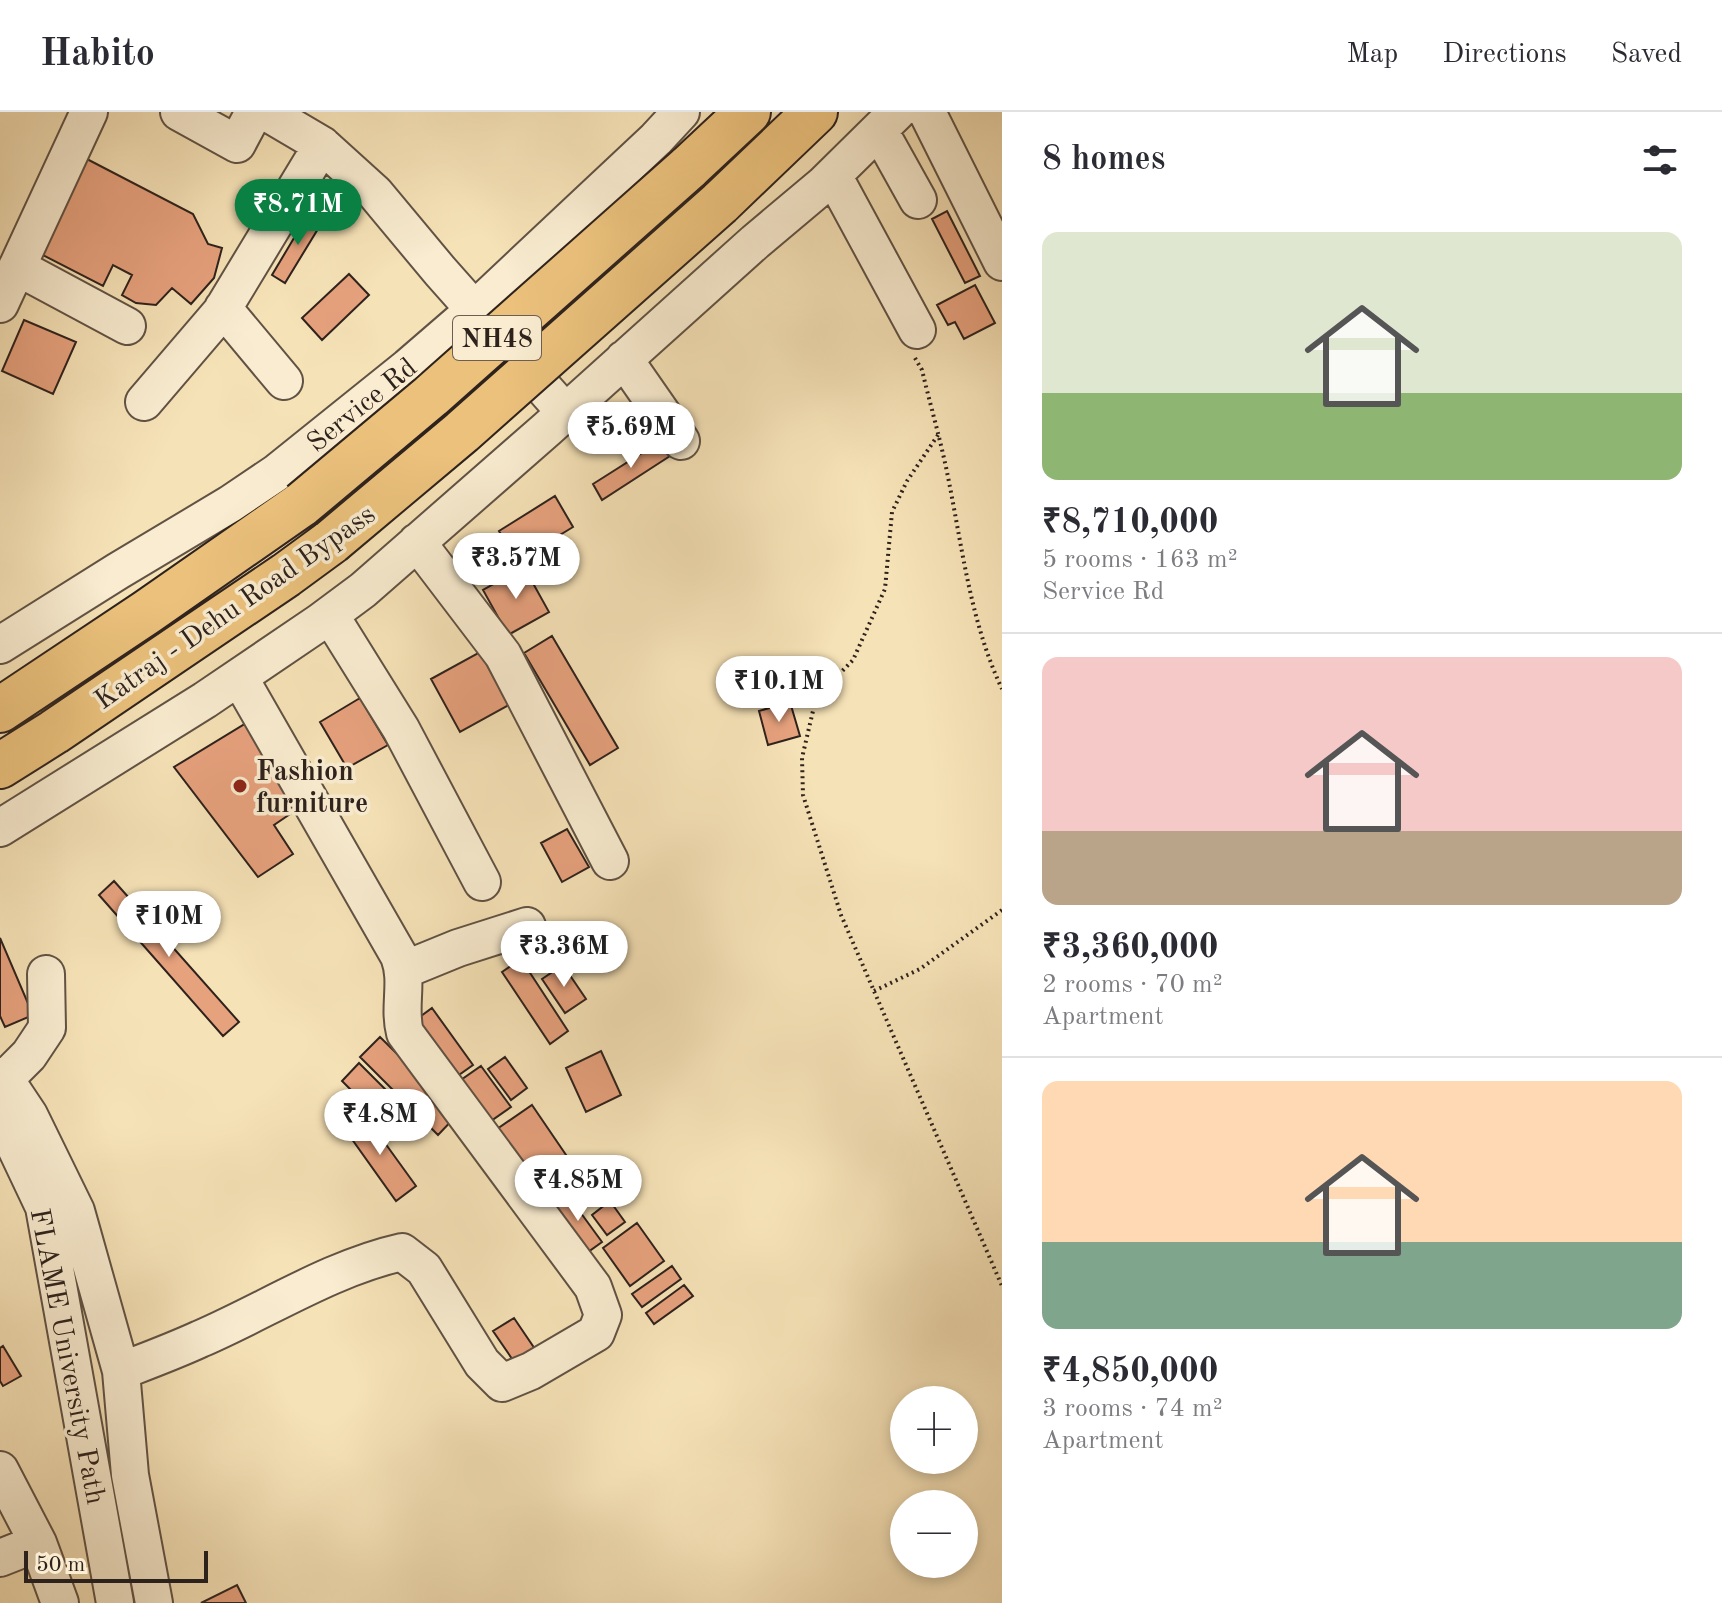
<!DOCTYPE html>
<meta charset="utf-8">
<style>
:root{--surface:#fff;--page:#f2f2f3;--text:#2b2b33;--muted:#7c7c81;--line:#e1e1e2;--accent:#0b8043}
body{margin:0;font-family:"Old Standard TT",serif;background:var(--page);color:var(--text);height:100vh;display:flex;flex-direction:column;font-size:30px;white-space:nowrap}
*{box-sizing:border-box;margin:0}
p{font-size:26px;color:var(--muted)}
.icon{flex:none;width:44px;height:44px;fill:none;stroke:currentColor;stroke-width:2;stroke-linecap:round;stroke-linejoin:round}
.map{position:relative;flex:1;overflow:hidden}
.side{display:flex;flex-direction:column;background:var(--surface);width:720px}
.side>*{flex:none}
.fabs{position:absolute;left:890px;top:1274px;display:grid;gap:16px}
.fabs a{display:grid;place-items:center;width:88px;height:88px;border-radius:50%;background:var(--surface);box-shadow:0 4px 12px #0003;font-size:40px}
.scale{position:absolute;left:24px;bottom:20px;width:184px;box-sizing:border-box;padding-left:8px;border:4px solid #2e221d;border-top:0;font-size:22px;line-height:28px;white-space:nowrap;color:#2e221d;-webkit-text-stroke:6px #f9ecd0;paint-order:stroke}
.price{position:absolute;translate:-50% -68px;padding:0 18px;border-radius:28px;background:#fff;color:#222;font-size:26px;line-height:52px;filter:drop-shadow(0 2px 4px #0008)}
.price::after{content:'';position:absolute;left:50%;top:48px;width:24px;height:18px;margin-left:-12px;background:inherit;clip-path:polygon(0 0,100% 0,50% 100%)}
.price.current{background:var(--accent);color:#fff}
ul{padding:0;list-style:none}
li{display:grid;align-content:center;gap:16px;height:424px;padding:0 40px}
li+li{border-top:2px solid var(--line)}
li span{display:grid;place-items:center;height:248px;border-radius:16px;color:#555}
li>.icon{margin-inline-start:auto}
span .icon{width:144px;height:144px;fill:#fffc;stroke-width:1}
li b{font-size:34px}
h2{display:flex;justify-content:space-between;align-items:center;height:96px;padding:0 40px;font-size:34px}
header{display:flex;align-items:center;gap:48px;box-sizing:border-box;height:112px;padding:0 40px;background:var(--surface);border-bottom:2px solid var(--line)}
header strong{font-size:38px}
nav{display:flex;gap:44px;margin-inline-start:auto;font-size:28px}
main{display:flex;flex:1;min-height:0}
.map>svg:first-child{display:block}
.building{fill:#e6a17d;stroke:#2e221d;stroke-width:2}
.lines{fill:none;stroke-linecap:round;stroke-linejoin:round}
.minor-casing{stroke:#605244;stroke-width:40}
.highway-casing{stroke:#2e221d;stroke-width:48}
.path{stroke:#2e221d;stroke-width:4;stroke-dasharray:2 4;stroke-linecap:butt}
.minor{stroke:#f9ecd0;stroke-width:36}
.highway{stroke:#ebc17c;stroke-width:44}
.highway-bridge-casing{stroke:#2e221d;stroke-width:48;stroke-linecap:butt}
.highway-bridge{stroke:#ebc17c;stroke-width:44}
.poi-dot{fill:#8f2418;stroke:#f9ecd0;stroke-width:3}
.labels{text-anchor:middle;stroke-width:7;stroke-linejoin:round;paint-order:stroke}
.shield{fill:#f9ecd0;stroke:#6b5f53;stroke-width:2}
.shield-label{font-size:26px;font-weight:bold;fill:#2e221d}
.street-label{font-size:28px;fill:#2e221d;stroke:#f9ecd0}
.poi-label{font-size:28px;font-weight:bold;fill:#2e221d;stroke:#f9ecd0;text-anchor:start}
</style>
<header>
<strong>Habito</strong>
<nav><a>Map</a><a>Directions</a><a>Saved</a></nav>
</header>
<main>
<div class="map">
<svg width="1002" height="1491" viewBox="0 0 1002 1491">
<rect width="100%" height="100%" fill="#f6e2b7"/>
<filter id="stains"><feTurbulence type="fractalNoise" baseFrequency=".0025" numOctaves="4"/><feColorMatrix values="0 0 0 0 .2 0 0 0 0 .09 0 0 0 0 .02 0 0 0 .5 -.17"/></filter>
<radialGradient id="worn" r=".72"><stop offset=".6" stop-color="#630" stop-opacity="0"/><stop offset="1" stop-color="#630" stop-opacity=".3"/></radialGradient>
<!-- building -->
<path class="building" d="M83,45L193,102L208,132L222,136L214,166L191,192L172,176L156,193L136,191L122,183L132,163L113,153L103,174L35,139Z
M310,99L324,107L285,171L272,163Z
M947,99L980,164L965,171L932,107Z
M349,162L369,183L322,228L302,206Z
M975,173L995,211L964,227L955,210L948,213L937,193Z
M24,208L76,230L53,282L2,259Z
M661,329L670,344L602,388L593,372Z
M555,384L573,415L517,449L499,419Z
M524,455L549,500L508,523L483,478Z
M552,524L618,636L590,653L524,541Z
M480,540L509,593L460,620L431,567Z
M360,586L388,633L347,656L320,610Z
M790,590L800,624L768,633L759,599Z
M253,607L302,694L274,713L293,742L258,765L174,655Z
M567,717L589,755L562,770L541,731Z
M114,769L239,910L223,924L99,783Z
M0,826L33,903L5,915L0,904Z
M521,847L568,919L550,932L502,860Z
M563,853L586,887L565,901L542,867Z
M432,896L473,953L446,972L406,915Z
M380,925L458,1002L438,1023L360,945Z
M601,939L621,983L586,1000L566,956Z
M505,945L527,976L511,988L488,957Z
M359,951L412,1004L395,1022L342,969Z
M481,954L511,995L488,1011L458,970Z
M532,993L579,1062L544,1086L497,1017Z
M364,1002L416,1074L396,1089L344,1016Z
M567,1082L602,1130L588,1140L553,1091Z
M610,1089L625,1110L607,1123L592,1103Z
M637,1111L664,1149L630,1174L603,1136Z
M672,1154L681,1167L642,1195L632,1182Z
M684,1173L693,1184L654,1212L646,1201Z
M514,1206L539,1243L519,1257L493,1219Z
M3,1234L21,1264L3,1274L0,1269V1236Z
M237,1473L246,1491H201Z"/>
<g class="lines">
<!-- minor casing -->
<g class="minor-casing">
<path id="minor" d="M179,0L237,32L254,0
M266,0L322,33L375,81L440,159L565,300
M927,0L1002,150
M879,18L918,88
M833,63L917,218
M17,155L127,214
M0,192L89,0
M223,196L284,269
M624,247L681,329
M144,290L221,200L322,33
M417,430L503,543L610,749
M330,503L401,617L482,770
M0,533L118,459L230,392L276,361L408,255L474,198L656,27L681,0
M0,716L205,588L320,510L363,478L547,317L755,130L824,72L897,0
M404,858L458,836L527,814
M0,964L5,967L29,1003L76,1099L121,1259L130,1363L154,1491
M5,967L29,943L47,916L46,862
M0,1005L8,1019L44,1095L115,1491
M121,1259C147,1249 174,1239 200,1227C267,1198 331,1156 402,1140L424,1157L482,1251L502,1271L531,1259L596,1221L603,1203L593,1175L405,921C398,894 409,870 399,844L239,565
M0,1358L38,1431L60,1491
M0,1446L38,1431"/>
</g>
<!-- highway casing -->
<g class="highway-casing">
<path id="highway" d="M688,56L748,0
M720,91L815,0
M0,598L147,500L302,392
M0,654L54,620L286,463L331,430"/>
</g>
<!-- path -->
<path class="path" d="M915,246L922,258C930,292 940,326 947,360C962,433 970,509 1002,577
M938,323L907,369L892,400L885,477L853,548L816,586L802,646L803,683L841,803L1002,1174
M874,879L920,857L1002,798"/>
<!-- minor -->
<use href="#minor" class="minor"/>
<!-- highway -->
<use href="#highway" class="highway"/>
<!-- highway-bridge casing -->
<g class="highway-bridge-casing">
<path id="highway-bridge" d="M302,392L431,284L688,56
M331,430L462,320L720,91"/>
</g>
<!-- highway-bridge -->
<use href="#highway-bridge" class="highway-bridge"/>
</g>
<!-- markers -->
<circle class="poi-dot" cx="240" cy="674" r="8"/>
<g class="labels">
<!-- shield labels -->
<rect class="shield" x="453" y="204" width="88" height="44" rx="6"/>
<g class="shield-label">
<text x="497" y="235">NH48</text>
</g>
<!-- street labels -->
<g class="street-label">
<text transform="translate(361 292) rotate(-39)" y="10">Service Rd</text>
<text transform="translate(234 494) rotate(-35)" y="10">Katraj - Dehu Road Bypass</text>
<text transform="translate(69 1244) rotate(79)" y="10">FLAME University Path</text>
</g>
<!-- poi labels -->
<g class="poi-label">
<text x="256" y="668">Fashion<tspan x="256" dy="32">furniture</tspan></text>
</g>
</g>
<rect width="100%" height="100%" filter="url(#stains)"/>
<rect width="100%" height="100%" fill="url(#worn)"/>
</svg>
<div class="fabs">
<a>+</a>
<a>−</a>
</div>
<div class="scale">50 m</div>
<b class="price current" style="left:298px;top:135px">₹8.71M</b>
<b class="price" style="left:631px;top:358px">₹5.69M</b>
<b class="price" style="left:516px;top:489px">₹3.57M</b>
<b class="price" style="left:779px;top:612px">₹10.1M</b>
<b class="price" style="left:169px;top:847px">₹10M</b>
<b class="price" style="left:564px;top:877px">₹3.36M</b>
<b class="price" style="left:380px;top:1045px">₹4.8M</b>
<b class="price" style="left:578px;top:1111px">₹4.85M</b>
</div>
<section class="side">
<h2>8 homes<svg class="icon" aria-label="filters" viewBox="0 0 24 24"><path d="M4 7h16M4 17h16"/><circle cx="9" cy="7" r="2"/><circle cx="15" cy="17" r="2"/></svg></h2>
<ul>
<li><span style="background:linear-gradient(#dfe7d0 65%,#8fb573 0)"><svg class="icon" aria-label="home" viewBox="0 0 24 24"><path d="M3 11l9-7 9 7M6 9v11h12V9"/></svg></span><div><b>₹8,710,000</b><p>5 rooms · 163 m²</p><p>Service Rd</p></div></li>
<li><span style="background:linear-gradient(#f6c9c9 70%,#b9a48a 0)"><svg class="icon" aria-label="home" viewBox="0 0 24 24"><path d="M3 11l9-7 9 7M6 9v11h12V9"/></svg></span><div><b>₹3,360,000</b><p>2 rooms · 70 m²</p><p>Apartment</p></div></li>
<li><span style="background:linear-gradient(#ffd9b3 65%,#7fa58c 0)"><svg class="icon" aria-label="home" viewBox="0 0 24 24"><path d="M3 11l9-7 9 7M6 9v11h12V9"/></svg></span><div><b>₹4,850,000</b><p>3 rooms · 74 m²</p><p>Apartment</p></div></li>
</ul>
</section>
</main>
